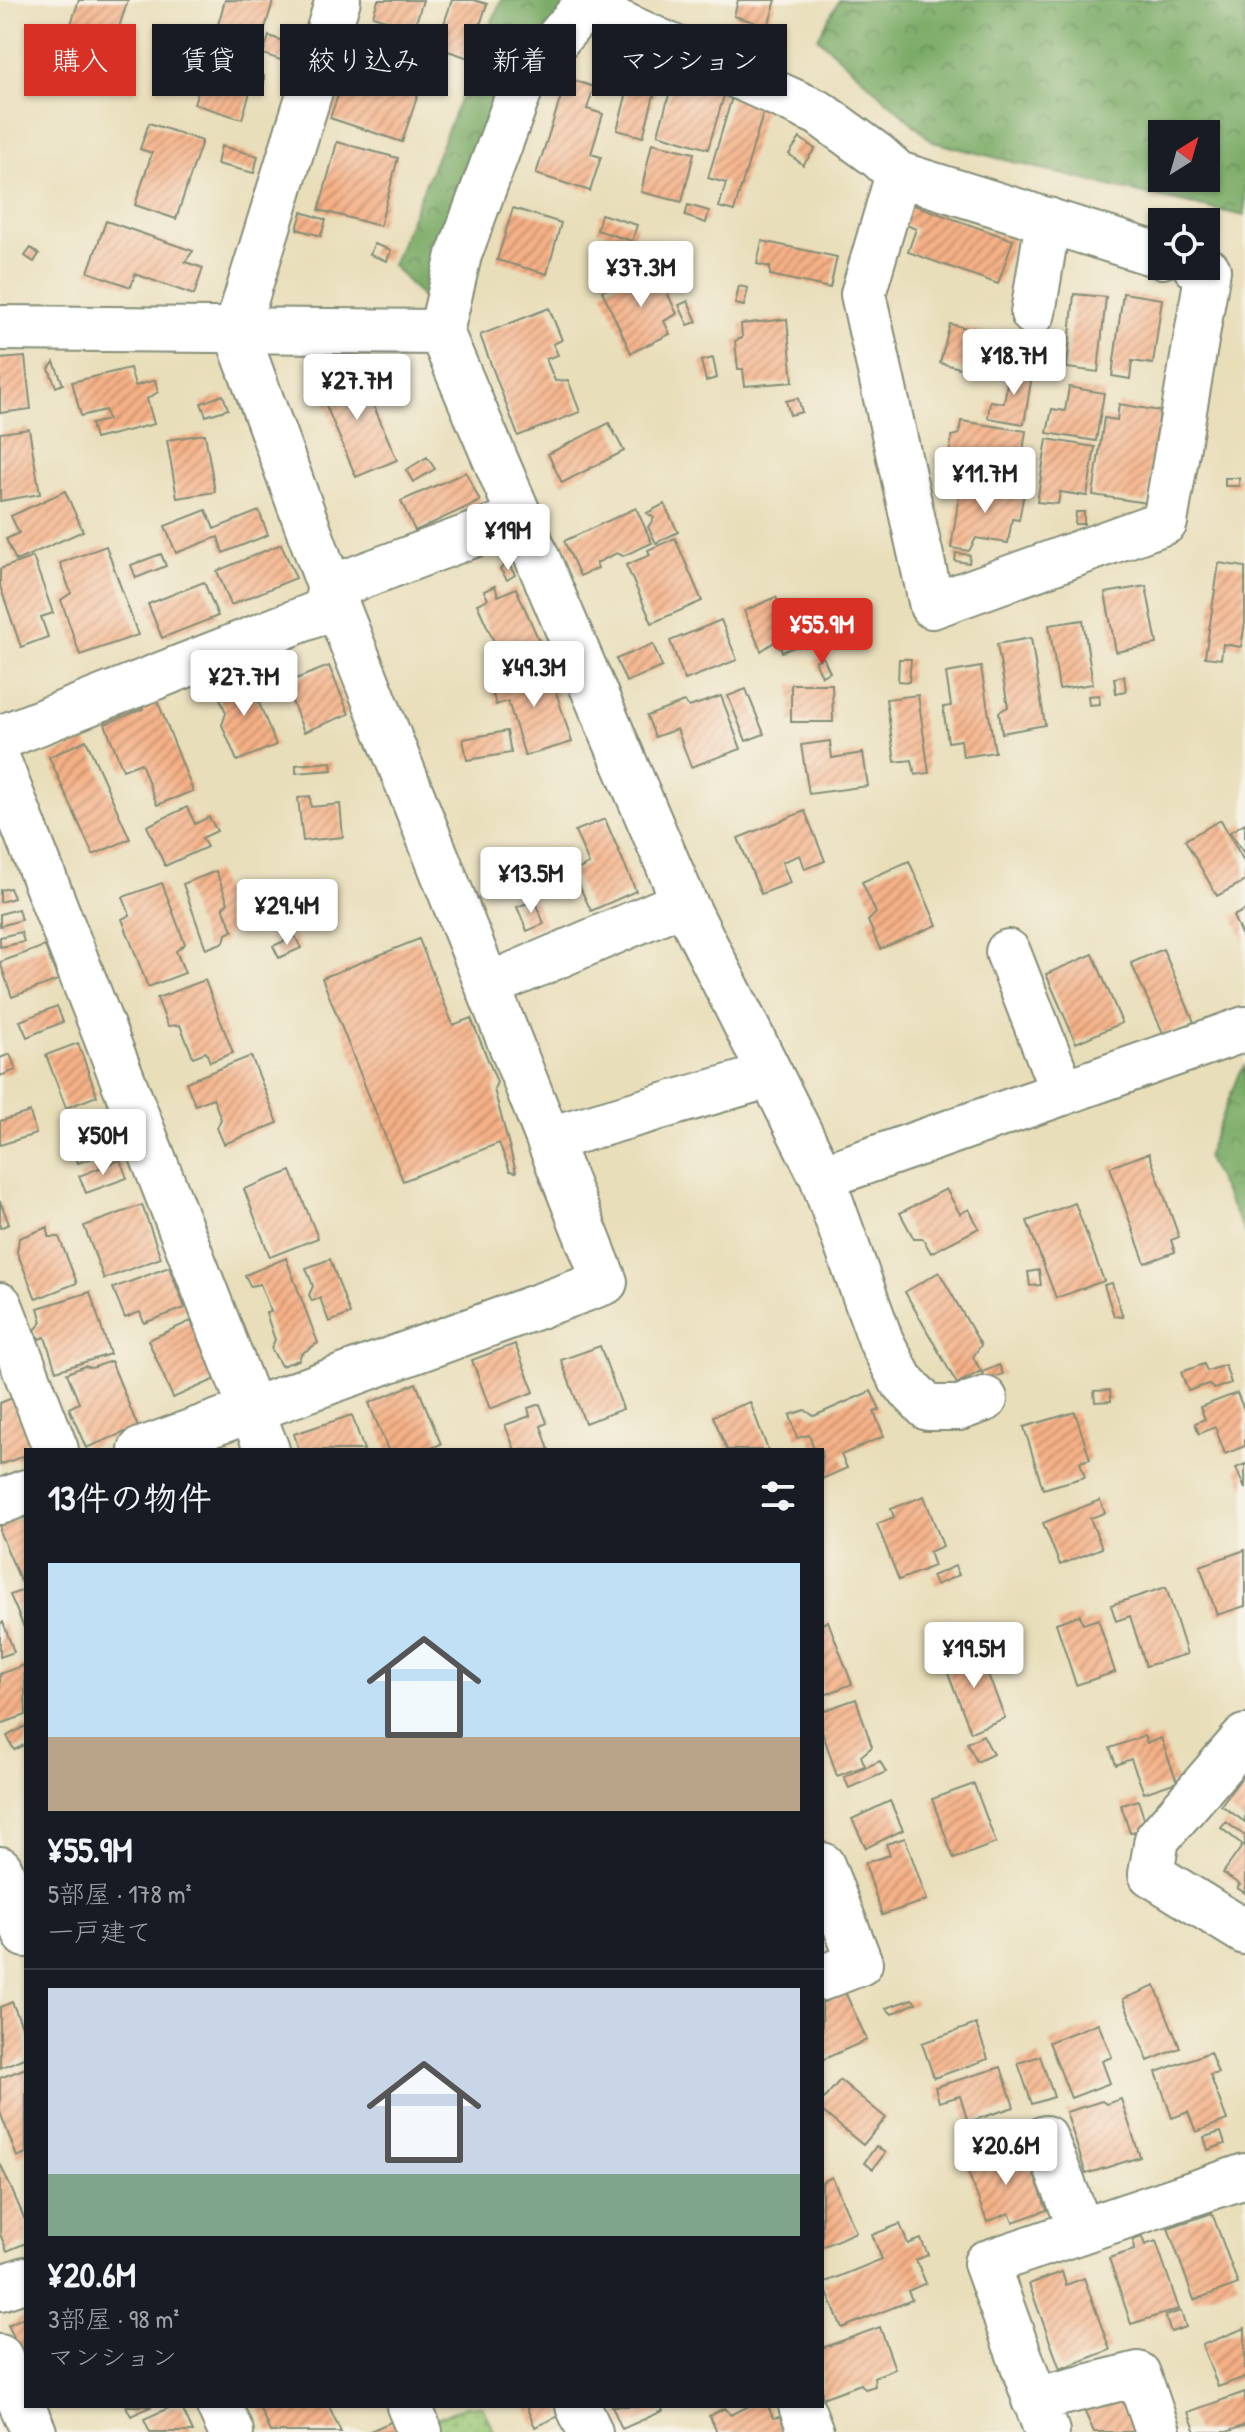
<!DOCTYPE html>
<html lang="ja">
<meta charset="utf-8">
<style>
:root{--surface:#171b24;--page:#20242c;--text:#f1f3f6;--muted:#9ea1a6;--line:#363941;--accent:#d93025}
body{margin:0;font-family:"Patrick Hand","Klee One",sans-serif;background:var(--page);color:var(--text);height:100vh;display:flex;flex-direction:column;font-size:30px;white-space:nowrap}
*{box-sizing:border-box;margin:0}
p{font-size:26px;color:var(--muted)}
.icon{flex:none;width:44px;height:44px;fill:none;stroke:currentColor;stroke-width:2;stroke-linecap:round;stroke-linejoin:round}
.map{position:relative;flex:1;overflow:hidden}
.drawer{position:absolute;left:24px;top:1448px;width:800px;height:960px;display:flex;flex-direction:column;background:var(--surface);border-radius:0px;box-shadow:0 2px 6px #0004}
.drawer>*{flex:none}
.guide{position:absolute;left:24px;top:24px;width:800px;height:72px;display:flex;gap:16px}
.needle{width:52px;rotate:37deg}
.fabs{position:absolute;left:1148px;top:120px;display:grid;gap:16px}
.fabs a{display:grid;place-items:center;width:72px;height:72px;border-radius:0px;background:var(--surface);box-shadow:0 2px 6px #0004;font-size:40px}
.price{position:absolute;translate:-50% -68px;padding:0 18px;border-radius:8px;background:#fff;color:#222;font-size:26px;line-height:52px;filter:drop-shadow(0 2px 4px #0008)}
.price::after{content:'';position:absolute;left:50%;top:48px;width:24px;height:18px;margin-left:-12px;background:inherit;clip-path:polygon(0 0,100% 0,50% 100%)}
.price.on{background:var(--accent);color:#fff}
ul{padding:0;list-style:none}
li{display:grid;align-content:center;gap:16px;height:424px;padding:0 24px}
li+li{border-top:2px solid var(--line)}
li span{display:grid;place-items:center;height:248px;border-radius:0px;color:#555}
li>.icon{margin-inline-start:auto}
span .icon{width:144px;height:144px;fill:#fffc;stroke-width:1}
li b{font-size:34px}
h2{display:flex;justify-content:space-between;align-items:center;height:96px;padding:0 24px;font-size:34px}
.tag{padding:0 28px;border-radius:0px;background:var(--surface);box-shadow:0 2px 6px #0004;font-size:28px;line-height:72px}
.tag.on{background:var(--accent);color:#fff}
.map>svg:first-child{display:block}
.green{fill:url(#green-dots);stroke:#5c8254;stroke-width:2}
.forest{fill:url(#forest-crowns);stroke:#4c744d;stroke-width:2;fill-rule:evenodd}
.building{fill:url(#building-hatch)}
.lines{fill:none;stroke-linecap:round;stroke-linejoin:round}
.minor-casing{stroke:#848e77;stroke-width:48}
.minor{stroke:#fff;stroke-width:44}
</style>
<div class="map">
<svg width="1245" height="2432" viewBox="0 0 1245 2432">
<defs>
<pattern id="green-dots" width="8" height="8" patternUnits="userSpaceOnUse" patternTransform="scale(2)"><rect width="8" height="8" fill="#99c674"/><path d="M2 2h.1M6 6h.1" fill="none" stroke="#7ca260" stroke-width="1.8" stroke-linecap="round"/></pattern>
<pattern id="forest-crowns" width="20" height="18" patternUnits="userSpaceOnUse" patternTransform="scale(2)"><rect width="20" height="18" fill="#7aab66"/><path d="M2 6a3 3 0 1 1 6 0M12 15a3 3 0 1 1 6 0" fill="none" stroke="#638c55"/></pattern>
<pattern id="building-hatch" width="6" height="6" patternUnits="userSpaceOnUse" patternTransform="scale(2)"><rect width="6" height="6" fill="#f5b086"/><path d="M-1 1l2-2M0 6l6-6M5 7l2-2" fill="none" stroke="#c6906e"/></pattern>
</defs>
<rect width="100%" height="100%" fill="#f7f3e8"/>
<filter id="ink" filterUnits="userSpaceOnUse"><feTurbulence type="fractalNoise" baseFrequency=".0125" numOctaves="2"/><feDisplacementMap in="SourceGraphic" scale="16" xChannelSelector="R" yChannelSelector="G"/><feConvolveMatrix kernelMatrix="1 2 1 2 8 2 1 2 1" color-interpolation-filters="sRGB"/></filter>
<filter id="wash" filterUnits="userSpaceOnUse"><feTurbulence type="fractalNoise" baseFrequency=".006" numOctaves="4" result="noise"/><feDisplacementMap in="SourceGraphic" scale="32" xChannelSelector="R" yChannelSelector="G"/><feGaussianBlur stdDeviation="1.8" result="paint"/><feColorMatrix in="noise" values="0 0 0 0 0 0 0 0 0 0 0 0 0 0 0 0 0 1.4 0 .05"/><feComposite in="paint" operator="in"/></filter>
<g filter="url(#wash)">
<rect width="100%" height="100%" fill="#e9deba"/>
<!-- green -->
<path class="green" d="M466,2406H482L494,2432H433L428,2422Z"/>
<!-- forest -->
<path class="forest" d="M501,0H593L530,111L429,305L392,265Z
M839,0H1245V216L1126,190L933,142L818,38ZM1162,134H1206V178H1162Z
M1245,1066V1233L1206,1157L1239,1073Z"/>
<g id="blocks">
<!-- building -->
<path class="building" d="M79,0H128L109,57L65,42Z
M225,0L273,1L258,52L214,39Z
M378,0H423L414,29L373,16Z
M452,0H474L487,4L469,58L436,47Z
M738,0H776L766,33L752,29L754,22L734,16Z
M423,24L430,26L422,54L416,49Z
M387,27L415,35L410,48L383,40Z
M269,36L294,45L289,63L263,54Z
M210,52L258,67L257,70L264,76V83L254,79L242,119L194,104Z
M350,61L421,85L402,142L330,118Z
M635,62L661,69L643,137L617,130Z
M675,74L726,89L708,149L658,134Z
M567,78L594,87L587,109L603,114L591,154L601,157L590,191L536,174Z
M732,97L765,107L734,211L719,207L726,183L708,178Z
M149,123L202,141L176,219L135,205L152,153L140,149Z
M800,138L815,149L803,165L789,154Z
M337,142L398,158L380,226L319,210Z
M652,143L694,153L682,202L641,192Z
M221,146L258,156L254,173L217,164Z
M911,204L1013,240L998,284L908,252L916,229L904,224Z
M688,205L709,211L706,223L685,216Z
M513,208L561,223L547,274L497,260Z
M302,212L326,220L321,236L297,229Z
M601,214L637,225L632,241L597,230Z
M106,221L193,251L185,262L203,268L194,295L135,274L131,287L88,272Z
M762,241L837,257L830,288L770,275V267L757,264Z
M374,244L391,250L387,261L370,255Z
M31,248L39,254L34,262L25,256Z
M655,266L677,314L664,321L670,334L631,353L602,291Z
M739,286L748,288L744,306L735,304Z
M1123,293L1162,299L1153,364L1132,361L1130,379L1112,376Z
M1074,294L1106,297L1098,372L1067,368Z
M688,301L697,322L688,325L679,305Z
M549,308L562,340L553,344L558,355L546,359L555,381L568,380L580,412L518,436L480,335Z
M787,319L793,382L745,386L743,369H738L735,341L742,338L741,324Z
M950,324L994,335L984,374L940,363Z
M25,357L31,409L0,413V359Z
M713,358L717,378L706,381L701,361Z
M54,362L63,384L56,387L49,369Z
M1010,365L1033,369L1024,424L988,418L990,401L1004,403Z
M357,367L397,460L356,477L317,384Z
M130,368L135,386L155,380L158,392L147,399L154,424L95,439L91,424L108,420L105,410L81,416L72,382Z
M1069,387L1104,393L1096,441L1047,433L1052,409L1065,411Z
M223,395L228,409L206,416L201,403Z
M798,398L802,412L790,415L786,401Z
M1119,404L1160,411L1147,503L1093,495L1104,418L1117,420Z
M961,421L1026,431L1019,479L947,468L952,436L959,434Z
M609,423L624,451L562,483L548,454Z
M29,429L40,494L0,501V433Z
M205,434L215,492L177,498L167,440Z
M1047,439L1095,447L1087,496L1060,492L1058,504L1037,502Z
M427,457L435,469L413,482L406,470Z
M466,472L480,501L415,531L401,501Z
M1225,478H1239V486H1225Z
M961,483L1024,493L1019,520L1012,519L1008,543L976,538L969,551L951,548Z
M65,491L83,531L16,561L6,539L19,533L11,516Z
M664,504L678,532L656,543L648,527L654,518L647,513Z
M636,508L652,543L623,556L617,553L596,563L598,568L580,576L564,541Z
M206,510L214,529L259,511L268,535L223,553L218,537L176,553L165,526Z
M1076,512H1084V524H1075Z
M675,538L702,601L652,623L626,565L650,555L648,550Z
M281,544L296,578L231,605L217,571Z
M106,546L138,635L80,655L61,600L71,593L60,563Z
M956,553L970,555L969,563L955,561Z
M161,554L166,566L136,578L131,565Z
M33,557L53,613L41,617L48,637L21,647L0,586V569Z
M508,563L515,575L507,580L500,569Z
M1219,563L1245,567V623L1241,647L1223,644L1221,659L1205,657Z
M204,582L218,616L162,638L148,604Z
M495,586L498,596L516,588L540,643L502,660L477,604L488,599L484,591Z
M1146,586L1157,644L1116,652L1105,593Z
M776,597L797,646L782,652L777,640L761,651L744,611Z
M721,620L737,660L685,680L670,641Z
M1083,620L1093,684L1059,689L1049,625Z
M1031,638L1045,725L1002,733L999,712L1008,707L997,644Z
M653,644L662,667L626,682L616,659Z
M823,657L830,672L822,676L815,661Z
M899,659H911L909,682L898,681Z
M547,664L572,742L525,756L508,701L496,705L489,681Z
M329,666L349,714L304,732L285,683Z
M981,667L995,752L963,757L961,740L948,742L943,707L951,706L946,673Z
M247,673L276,745L237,761L222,725L226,713L215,686Z
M1124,676L1126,691L1116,693L1114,678Z
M791,684H832L833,722H791Z
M746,689L764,734L746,741L728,696Z
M154,692L193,791L157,805L141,763L123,770L105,724L143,709L139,697Z
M918,695L929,773L915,775L912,760L895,762L886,699Z
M1099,695L1100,704L1089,705L1088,696Z
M721,696L741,749L691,767L677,729L655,737L647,716L684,702L689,707Z
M507,731L511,753L467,760L463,739Z
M86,740L130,839L93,855L49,757Z
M830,741L832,758L863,753L868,786L809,794L801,745Z
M331,762L332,770L296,773V765Z
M310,796L311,807L340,804L343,837L303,841L298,798Z
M187,807L195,824L209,817L217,831L202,838L207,847L165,866L147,826Z
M805,811L825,861L805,869L800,855L782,862L790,883L761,894L738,838Z
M605,819L636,891L591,911L573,872L589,864L575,831Z
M1221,820L1245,863V881L1217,896L1185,840Z
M1245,823V855L1230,832Z
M909,861L937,925L880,949L868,921L876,913L862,882Z
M216,871L228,903L223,907L233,931L226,934L224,942L206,949L183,884Z
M162,883L185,944L176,951L185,973L148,987L122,919L130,915L123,897Z
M10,888L14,898L0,902V890Z
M535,900L544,924L527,931L517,907Z
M18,909L21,920L0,926V914Z
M1245,910V943L1233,916Z
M21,932L24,942L0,947V937Z
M295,936L301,948L279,958L273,946Z
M419,939L453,1025L471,1018L497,1082L494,1089L516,1172L510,1171L499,1143L403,1181L322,978Z
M45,946L58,980L12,997L0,962Z
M1163,949L1194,1022L1164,1035L1131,963Z
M1093,954L1122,1023L1076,1043L1046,974Z
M205,980L233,1053L210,1062L206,1052L193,1057L180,1025L168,1026L157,998Z
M57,1006L63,1022L27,1037L20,1021Z
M78,1043L97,1096L66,1108L46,1055Z
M10,1054L16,1070L0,1076V1058Z
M251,1056L278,1123L224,1144L217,1128L221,1119L213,1098L195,1105L186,1082Z
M30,1112L36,1134L0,1145V1121Z
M107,1116L118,1149L78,1163L66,1131Z
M1149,1153L1179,1237L1171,1240L1175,1252L1145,1263L1110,1167Z
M120,1160L127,1178L86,1193L79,1176Z
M291,1171L318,1238L270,1257L244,1189Z
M946,1189L960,1214L969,1209L979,1228L931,1253L923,1239H914L900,1213Z
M0,1201L9,1224L0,1228Z
M1075,1203L1104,1281L1056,1298L1027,1221Z
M142,1205L161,1258L104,1279L84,1226Z
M48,1227V1237H59L77,1283L36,1299L17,1252L19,1238Z
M286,1258L318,1343L301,1354L299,1360L281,1366L271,1348L275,1340L266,1313L271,1312L260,1284L250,1286L245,1275Z
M330,1259L350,1314L329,1322L320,1298L312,1301L309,1295L313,1286L306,1268Z
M169,1267L185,1308L144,1323L140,1312L125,1318L113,1288Z
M1039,1270L1041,1285L1030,1286L1028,1272Z
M939,1272L981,1345L973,1357L981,1371L957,1384L905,1292Z
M1112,1283L1123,1317L1114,1316L1104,1285Z
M90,1292L110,1354L56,1371L45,1337L39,1339L35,1330L42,1322L38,1308Z
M191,1321L216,1379L173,1398L148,1340Z
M515,1344L534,1392L490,1409L472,1360Z
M600,1346L623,1409L585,1423L561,1360Z
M111,1361L138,1427L86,1448L69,1408L79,1403L67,1373L85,1366L92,1368Z
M1204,1364L1207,1371L1225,1365L1231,1383L1214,1389L1208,1384L1188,1391L1181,1372Z
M999,1365L1003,1374L985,1380L982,1372Z
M416,1383L441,1444L427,1450H388L369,1403Z
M1110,1390L1111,1401L1095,1402L1094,1391Z
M871,1391L880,1410L874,1412L884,1436L841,1455L847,1468L822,1479V1450H811L813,1446L809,1435L797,1438L790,1415L805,1410L814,1416Z
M1237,1393L1245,1412V1446L1225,1454L1215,1427L1199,1434L1195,1423L1205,1419L1200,1407Z
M12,1398L32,1450H26V1455L0,1465V1403Z
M750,1402L768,1450H727L713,1416Z
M540,1404L547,1423L541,1426L549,1450H515L505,1425L530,1416L528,1408Z
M1075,1412L1090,1459L1080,1462L1085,1477L1043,1489L1024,1427Z
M352,1415L364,1450H299L294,1434Z
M1245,1464V1489L1236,1468Z
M924,1496L943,1546L929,1552L934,1566L899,1580L877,1524L894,1517L891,1509Z
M1100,1500L1105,1513L1090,1518L1102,1548L1060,1565L1043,1523Z
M26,1515V1580L21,1582L0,1533V1526Z
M1245,1550V1606L1217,1615L1200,1566Z
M955,1566L959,1575L936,1585L932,1576Z
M1166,1587L1187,1654L1146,1666L1130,1616L1116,1621L1111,1605Z
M26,1589V1632L10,1595Z
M1080,1615L1083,1624L1098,1619L1115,1672L1076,1685L1056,1623Z
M828,1621L852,1684L822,1696V1624Z
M3,1622L14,1652L0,1657V1623Z
M978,1649L1005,1718L971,1732L944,1663Z
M24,1665L26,1715L0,1724V1674Z
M856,1699L872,1747L861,1756L865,1766L837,1776L822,1731V1711Z
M26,1726V1744L14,1750L7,1736Z
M983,1735L993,1754L977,1762L967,1743Z
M1144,1736L1147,1743L1161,1738L1177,1782L1144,1793L1131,1759L1116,1765L1110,1748Z
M880,1761L886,1772L849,1788L844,1777Z
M1245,1773V1822L1221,1805Z
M974,1784L996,1843L954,1859L932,1799Z
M1138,1800L1147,1827L1130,1833L1121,1805Z
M890,1801L903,1830L866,1848L852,1819Z
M1226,1822L1245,1836V1893L1237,1888L1240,1885L1223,1873L1243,1845L1221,1828Z
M905,1838L927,1900L882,1915L865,1863L890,1855L886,1844Z
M1155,1986L1180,2048L1148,2061L1123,1999Z
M845,1992L867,2040L822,2060V2003Z
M912,1999L916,2003L892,2014L886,2008Z
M12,2002L26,2036V2057L0,2068V2007Z
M1098,2023L1112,2057L1102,2061L1110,2083L1071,2098L1049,2042Z
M976,2024L988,2059L934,2078L922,2043Z
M1210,2052L1218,2073L1210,2075L1227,2120L1196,2132L1188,2112L1172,2118L1156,2072Z
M1040,2056L1054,2097L1032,2104L1018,2063Z
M1001,2067L1014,2107L968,2122L960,2096L939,2102L935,2087Z
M26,2068V2153L17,2157L0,2112V2078Z
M840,2080L886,2118L863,2145L822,2111V2101Z
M1121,2099L1140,2157L1086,2174L1066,2112L1102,2101L1106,2104Z
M1221,2132L1225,2144L1208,2150L1204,2137Z
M876,2146L885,2153L873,2169L864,2163Z
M1012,2147L1019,2167L1030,2162L1047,2210L1013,2222L1009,2213L987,2222L965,2164Z
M0,2163L26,2222V2243L7,2251L0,2234Z
M832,2177L856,2232L822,2247V2182Z
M1212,2213L1238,2284L1194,2300L1168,2228Z
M900,2224L908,2244L921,2239L928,2255L916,2260L926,2283L908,2291L912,2300L842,2328L823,2283L882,2259L872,2235Z
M1142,2237L1145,2245L1156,2241L1179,2309L1131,2324L1109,2258L1134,2250L1133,2240Z
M1062,2272L1066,2285L1084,2278L1110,2350L1060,2369L1029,2284Z
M1181,2311L1186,2327L1171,2332L1165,2316Z
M26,2316V2362L8,2325Z
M880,2327L895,2369L874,2377L875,2386L865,2389L861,2384L822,2398V2348Z
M1245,2328V2377L1218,2387L1202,2345Z
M1123,2387L1143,2432H1094L1082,2406Z
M1245,2392V2425L1227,2432H1196L1188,2412Z
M126,2406H152L131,2416Z
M173,2406H181L193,2432H150L144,2419Z
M259,2406H329L341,2432H270Z
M526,2406H560L563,2414L535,2427Z
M612,2406H661L663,2411L622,2429Z
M749,2406H768L773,2418L780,2417L787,2432H717L709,2416L725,2408L731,2415Z
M395,2420L401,2432H368Z"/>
</g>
</g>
<g filter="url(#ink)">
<use href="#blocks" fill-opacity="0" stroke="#848e77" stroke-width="2"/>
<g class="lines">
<!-- minor casing -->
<g class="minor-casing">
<path id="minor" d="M898,174L863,294L932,606L1165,522L1208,270L1195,266
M1033,313L1048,220
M0,328L441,332
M0,738L324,611L330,588L519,518
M0,765L267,1450
M1008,952L1063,1093
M489,985L684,902
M549,1139L771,1075
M822,1177L1245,1029
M0,1305L56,1450
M985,1399L959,1408H928L901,1380L881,1341L822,1177L684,902L441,332L459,255L524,79L584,7L819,113L878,156L898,174L1162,256
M141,1450L605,1282L330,588L236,331L338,0
M0,1502L26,1492
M1245,1737L1157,1839L1151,1874L1245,1932
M822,1865L860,1963L822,1978
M0,1869L26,1935
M1045,2138L1081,2230
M0,2288L26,2279
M0,2357L34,2432
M1034,2400L1138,2374L1158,2432
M219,2406L231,2432
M409,2406L420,2432
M578,2406L590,2432
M801,2406L811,2432
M1047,2432L986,2263L1245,2176"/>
</g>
<!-- minor -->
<use href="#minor" class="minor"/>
</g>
</g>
</svg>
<div class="fabs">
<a><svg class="needle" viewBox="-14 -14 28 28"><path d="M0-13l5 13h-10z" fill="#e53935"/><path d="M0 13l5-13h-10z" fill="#9ea1a6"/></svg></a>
<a><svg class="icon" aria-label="locate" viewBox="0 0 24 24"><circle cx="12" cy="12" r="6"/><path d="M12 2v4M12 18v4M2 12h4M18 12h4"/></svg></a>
</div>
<b class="price" style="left:641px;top:309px">¥37.3M</b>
<b class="price" style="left:1014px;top:397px">¥18.7M</b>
<b class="price" style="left:357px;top:422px">¥27.7M</b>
<b class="price" style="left:985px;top:515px">¥11.7M</b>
<b class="price" style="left:508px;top:572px">¥19M</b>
<b class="price on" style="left:822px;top:666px">¥55.9M</b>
<b class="price" style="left:534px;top:709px">¥49.3M</b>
<b class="price" style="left:244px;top:718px">¥27.7M</b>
<b class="price" style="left:531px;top:915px">¥13.5M</b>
<b class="price" style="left:287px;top:947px">¥29.4M</b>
<b class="price" style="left:103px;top:1177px">¥50M</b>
<b class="price" style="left:974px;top:1690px">¥19.5M</b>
<b class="price" style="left:1006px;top:2187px">¥20.6M</b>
<div class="guide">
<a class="tag on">購入</a>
<a class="tag">賃貸</a>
<a class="tag">絞り込み</a>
<a class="tag">新着</a>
<a class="tag">マンション</a>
</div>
<section class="drawer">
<h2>13件の物件<svg class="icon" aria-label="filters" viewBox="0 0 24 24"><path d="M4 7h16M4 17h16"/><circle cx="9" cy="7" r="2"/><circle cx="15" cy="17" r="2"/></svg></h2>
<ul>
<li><span style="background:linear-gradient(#bfe0f5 70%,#b9a48a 0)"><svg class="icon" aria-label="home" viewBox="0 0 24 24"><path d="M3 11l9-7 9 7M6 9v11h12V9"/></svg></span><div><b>¥55.9M</b><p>5部屋 · 178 m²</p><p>一戸建て</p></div></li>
<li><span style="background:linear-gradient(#c9d6e8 75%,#7fa58c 0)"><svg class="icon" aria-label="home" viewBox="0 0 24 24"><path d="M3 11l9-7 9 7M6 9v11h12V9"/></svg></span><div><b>¥20.6M</b><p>3部屋 · 98 m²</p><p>マンション</p></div></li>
</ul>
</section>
</div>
